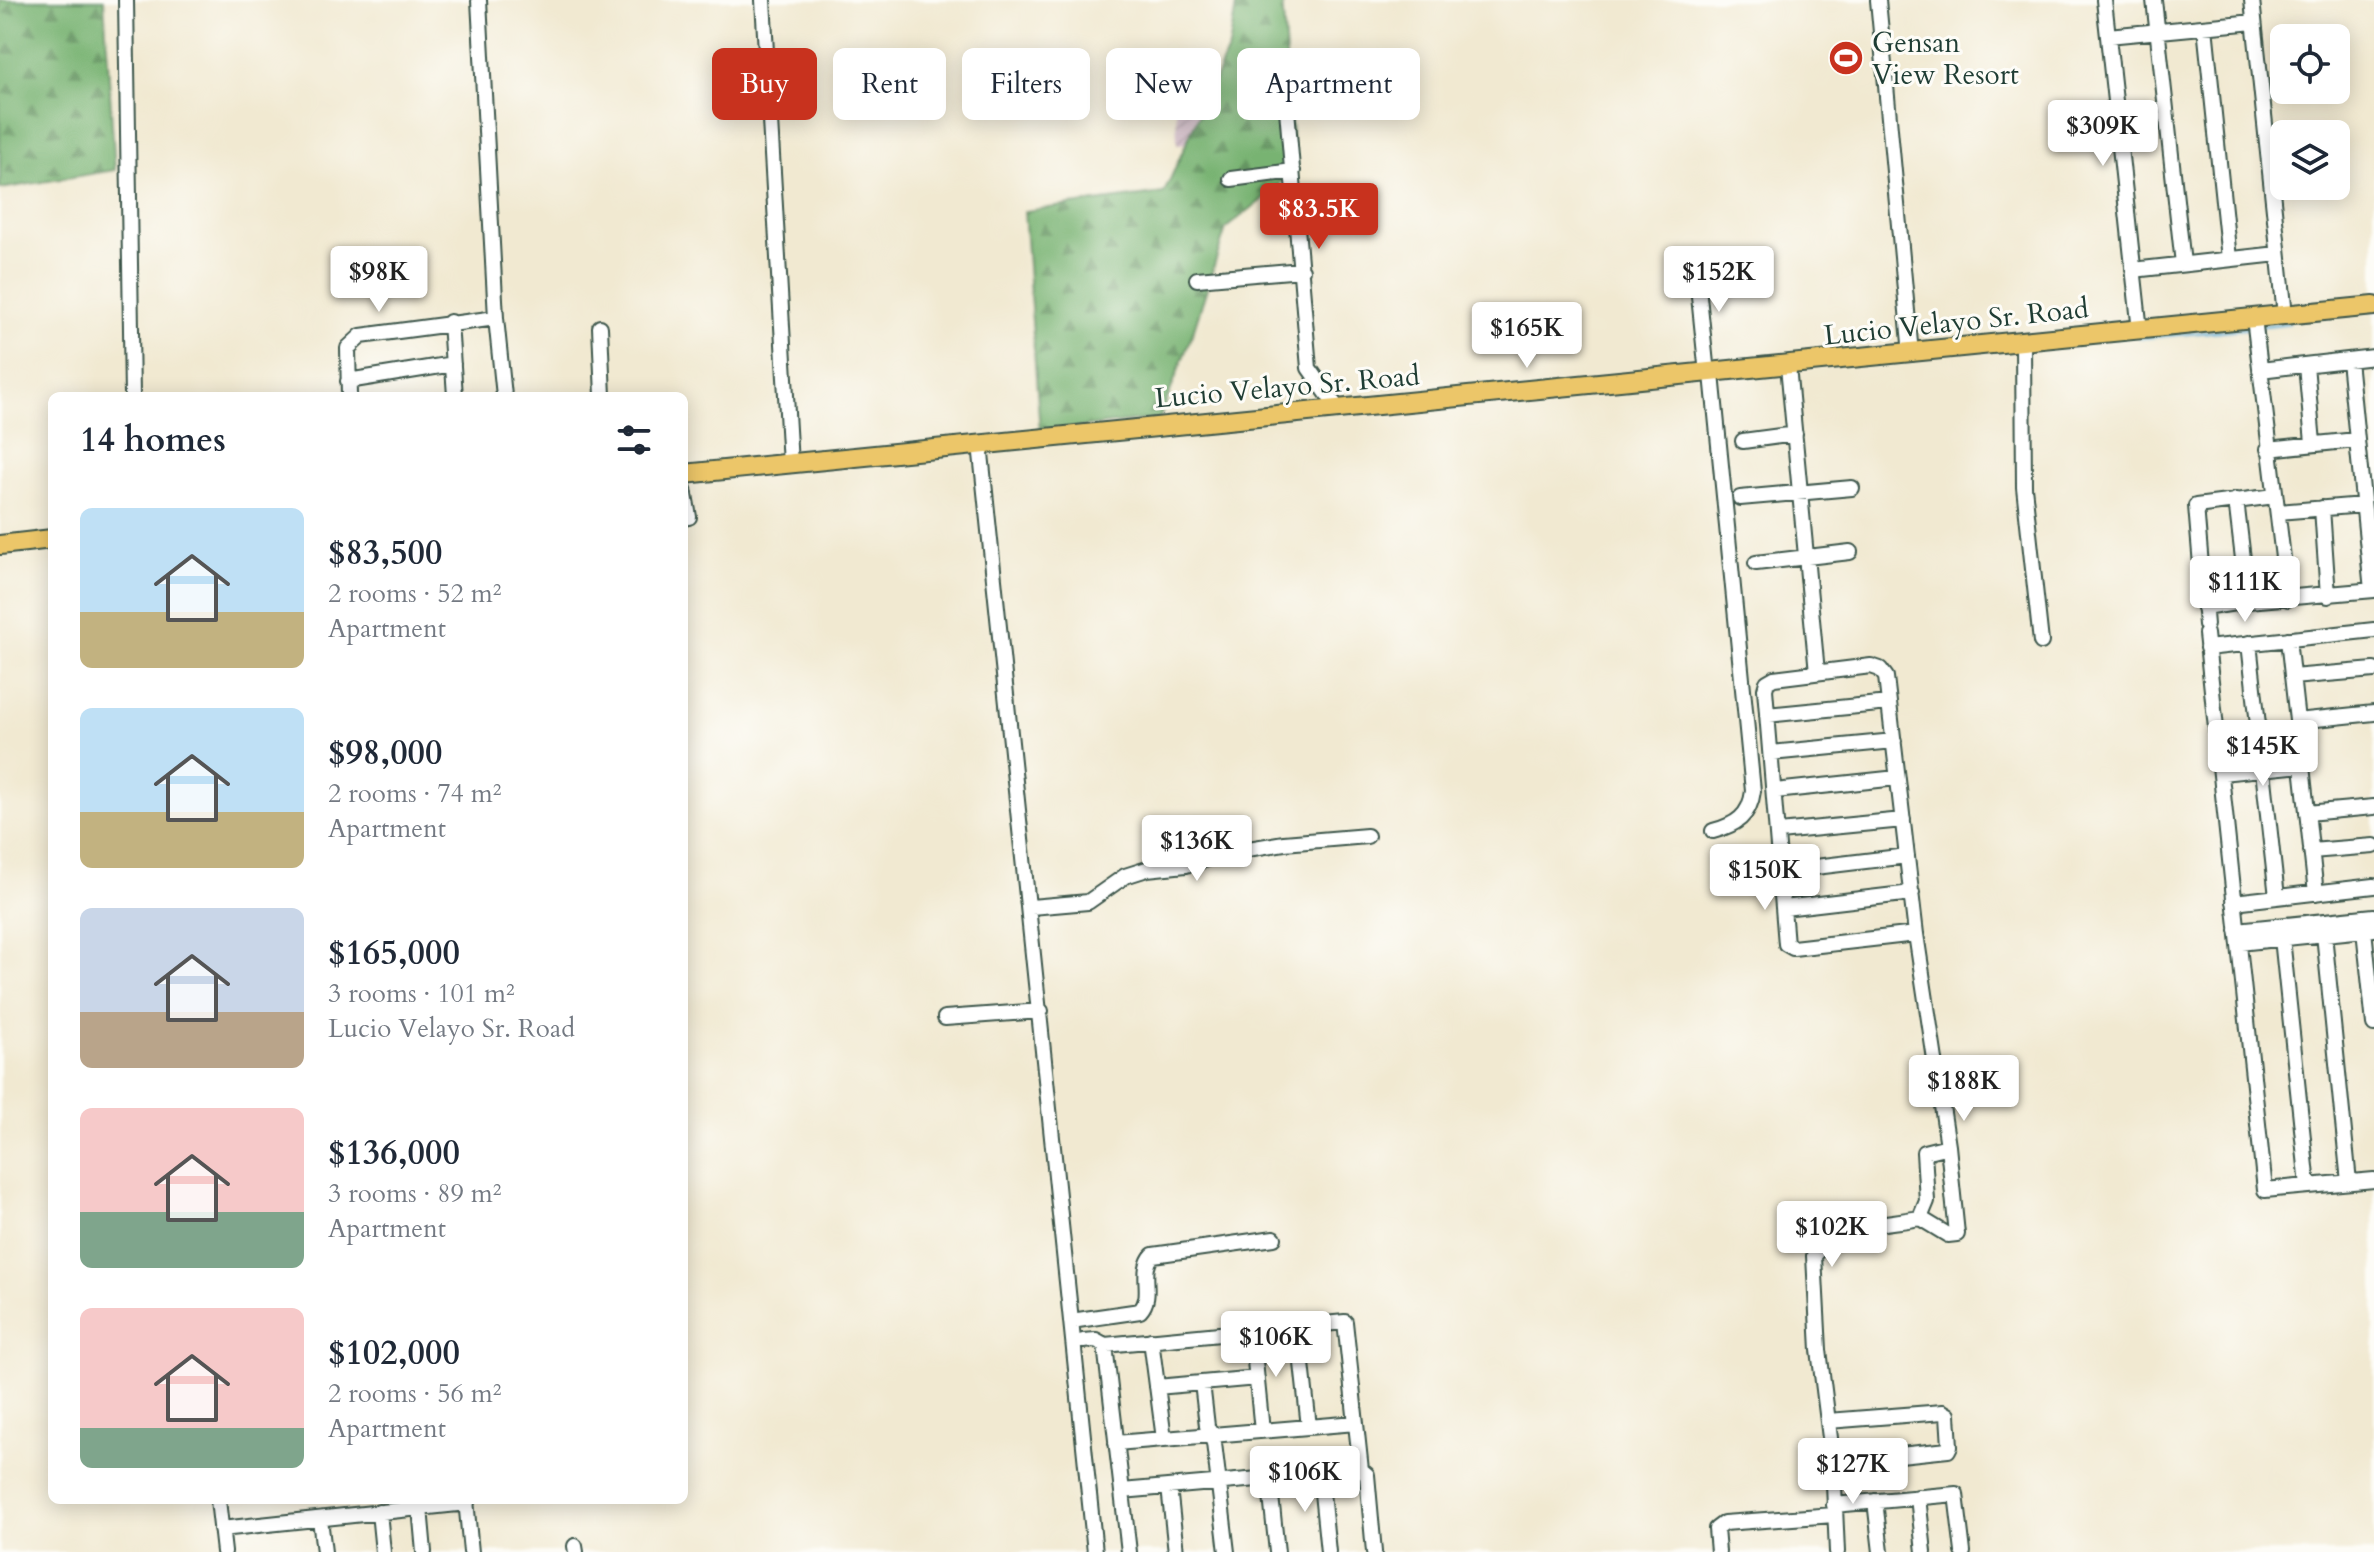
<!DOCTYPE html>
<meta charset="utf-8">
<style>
:root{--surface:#fff;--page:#f2f2f3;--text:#1f2937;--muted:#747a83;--accent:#c8321e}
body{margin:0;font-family:Cardo,serif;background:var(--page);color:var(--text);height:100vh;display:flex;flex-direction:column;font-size:30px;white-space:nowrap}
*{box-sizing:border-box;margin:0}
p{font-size:26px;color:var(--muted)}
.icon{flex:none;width:44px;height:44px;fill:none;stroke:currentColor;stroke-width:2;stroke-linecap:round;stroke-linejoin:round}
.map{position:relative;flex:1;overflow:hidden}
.sheet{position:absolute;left:48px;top:392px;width:640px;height:1112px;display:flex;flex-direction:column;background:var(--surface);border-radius:12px;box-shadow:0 4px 20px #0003}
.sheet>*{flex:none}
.hud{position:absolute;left:712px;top:48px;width:760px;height:72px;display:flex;gap:16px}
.controls{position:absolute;left:2270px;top:24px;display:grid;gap:16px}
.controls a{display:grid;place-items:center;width:80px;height:80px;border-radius:12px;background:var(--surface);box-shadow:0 4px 20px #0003;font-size:40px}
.price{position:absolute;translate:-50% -68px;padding:0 18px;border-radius:8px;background:#fff;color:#222;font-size:26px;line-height:52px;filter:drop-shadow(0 2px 4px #0008)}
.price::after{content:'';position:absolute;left:50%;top:48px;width:24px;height:18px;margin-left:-12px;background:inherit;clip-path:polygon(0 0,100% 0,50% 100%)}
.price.active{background:var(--accent);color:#fff}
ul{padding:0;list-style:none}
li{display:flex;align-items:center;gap:24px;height:200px;padding:0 32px}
li span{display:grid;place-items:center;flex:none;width:224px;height:160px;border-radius:12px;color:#555}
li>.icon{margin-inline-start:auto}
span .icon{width:96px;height:96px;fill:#fffc;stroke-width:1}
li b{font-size:34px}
h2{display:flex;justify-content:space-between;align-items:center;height:96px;padding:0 32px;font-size:34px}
.pill{padding:0 28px;border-radius:12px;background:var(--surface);box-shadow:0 4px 20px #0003;font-size:28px;line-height:72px}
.pill.active{background:var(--accent);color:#fff}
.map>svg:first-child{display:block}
.industrial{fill:url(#industrial-furrows)}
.forest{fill:url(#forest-firs);stroke:#4c7853;stroke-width:2}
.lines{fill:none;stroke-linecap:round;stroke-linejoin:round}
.stream{stroke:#5aaed5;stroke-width:3}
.minor-casing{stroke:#3e574c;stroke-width:18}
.major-casing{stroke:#3e574c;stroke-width:22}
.minor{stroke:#fff;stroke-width:14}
.major{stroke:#ecc669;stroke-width:18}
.labels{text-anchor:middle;stroke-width:6;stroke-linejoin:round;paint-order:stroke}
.poi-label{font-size:28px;fill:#1f3d34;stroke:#fdfcf7;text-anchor:start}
.street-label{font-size:28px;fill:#1f3d34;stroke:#fdfcf7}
</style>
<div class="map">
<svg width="2374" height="1552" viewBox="0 0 2374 1552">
<defs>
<pattern id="industrial-furrows" width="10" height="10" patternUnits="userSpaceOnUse" patternTransform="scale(2)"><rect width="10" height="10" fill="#d2bdc8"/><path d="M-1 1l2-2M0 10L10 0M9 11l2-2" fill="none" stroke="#b4a3ac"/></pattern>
<pattern id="forest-firs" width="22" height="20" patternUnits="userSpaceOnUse" patternTransform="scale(2)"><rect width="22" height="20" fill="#78b372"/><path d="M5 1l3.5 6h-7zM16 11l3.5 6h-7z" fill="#62935e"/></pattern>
</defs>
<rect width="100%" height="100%" fill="#fdfcf7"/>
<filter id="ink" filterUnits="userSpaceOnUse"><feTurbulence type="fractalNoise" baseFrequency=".0125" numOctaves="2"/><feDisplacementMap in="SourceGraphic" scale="16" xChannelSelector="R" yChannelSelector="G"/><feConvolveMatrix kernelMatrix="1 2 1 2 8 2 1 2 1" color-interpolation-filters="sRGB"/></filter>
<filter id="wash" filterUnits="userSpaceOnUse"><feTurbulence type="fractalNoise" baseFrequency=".006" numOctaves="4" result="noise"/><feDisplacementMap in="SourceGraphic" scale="32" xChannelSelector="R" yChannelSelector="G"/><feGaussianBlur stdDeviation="1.8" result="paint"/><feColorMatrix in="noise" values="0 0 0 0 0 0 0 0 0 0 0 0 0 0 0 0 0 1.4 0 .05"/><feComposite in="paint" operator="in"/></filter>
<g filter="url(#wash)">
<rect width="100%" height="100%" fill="#f1e9d1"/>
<!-- industrial -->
<path class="industrial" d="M1176,104H1192L1194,110L1209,111L1210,142L1177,144Z"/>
<!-- forest -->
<path class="forest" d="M0,0H104L115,170L0,189Z
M1237,0H1282L1294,164L1276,189L1226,228L1193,332L1160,418L1040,432L1024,211L1164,193L1229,48Z"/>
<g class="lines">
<!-- stream -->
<path class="stream" d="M2261,326L2289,323
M2140,338L2250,328"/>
</g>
</g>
<g filter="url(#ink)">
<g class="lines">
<!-- minor casing -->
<g class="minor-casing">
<path id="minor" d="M126,0L132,396
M479,0L496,318L504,396
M763,0L790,464
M1878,0L1911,354
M2104,0L2140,331
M2154,0L2183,264
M2252,0L2285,315
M2205,27L2229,259
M2108,36L2254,22
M1286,98L1309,368L1338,409
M1231,179L1293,171
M1695,257L1707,374
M2133,270L2278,254
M1197,279L1302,270
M2254,318L2288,599
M450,322L455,396
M600,327L603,396
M2023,343L2024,487L2041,642
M2349,360L2372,590
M2306,365L2313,443
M1788,366L1817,672
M2260,370L2374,357
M1712,374L1753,791C1750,816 1736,825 1713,831
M348,381L453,364
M349,396L348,348L361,336L496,318
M1743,441L1795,434
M980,444L1095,1552
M2268,449L2356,440
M684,489L689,517L684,518
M1740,498L1852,488
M2236,500L2248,601L2374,590
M2322,508L2328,596
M2278,512L2363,505
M1756,563L1850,552
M2204,608L2248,601
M2206,625L2196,506L2275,496
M2206,634L2265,1190L2374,1180
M2288,639L2316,893
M2249,643L2277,897
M2207,648L2374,630
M2292,677L2374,670
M1767,715L1889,703
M2297,721L2374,713
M1771,753L1894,741
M2221,773L2302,765
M1775,791L1897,778
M2307,813L2374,807
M1779,832L1903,820
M2311,851L2374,846
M1782,871L1907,856
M2234,902L2374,886
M1031,907L1088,902L1125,876L1147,869L1186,865L1230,852L1284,843L1367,836
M1784,908L1912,893
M2237,930L2374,916
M2364,930L2374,1024
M1916,934L1793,948L1786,944L1765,689L1767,682L1774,678L1871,666L1880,669L1886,677L1916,934L1948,1146L1957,1234L1948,1235L1920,1218
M2324,934L2349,1182
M2282,938L2308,1186
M2239,943L2374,929
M945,1018L1041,1011
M1071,1321L1140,1311C1155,1295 1138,1271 1153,1255L1274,1238
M1298,1327L1309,1427
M1252,1331L1262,1431
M1151,1340L1164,1439
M1083,1341L1096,1340L1105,1345L1345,1322L1361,1470L1367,1475L1374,1552
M1105,1345L1129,1552
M1202,1383L1207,1426L1214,1443L1227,1552
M1157,1387L1257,1378
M1828,1421L1943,1412L1948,1415L1950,1446L1948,1450L1833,1462
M1116,1443L1356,1423
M1320,1473L1328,1552
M1269,1477L1277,1552
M1169,1487L1176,1552
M1122,1491L1361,1470
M1918,1497L1924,1552
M218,1500L224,1552
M466,1500L471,1552
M1875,1501L1881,1552
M1834,1505L1956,1494L1963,1552
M420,1508L424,1552
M379,1512L383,1552
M320,1519L324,1552
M221,1529L467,1503
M575,1546L576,1552
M1718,1552L1716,1529L1724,1523L1834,1515
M1837,1552L1833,1462L1819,1350L1814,1256C1839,1222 1883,1225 1920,1218L1927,1201L1924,1152L1948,1146"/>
</g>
<!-- major casing -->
<g class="major-casing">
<path id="major" d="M684,474L2374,306
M0,545L52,539"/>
</g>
<!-- minor -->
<use href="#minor" class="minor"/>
<!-- major -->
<use href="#major" class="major"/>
</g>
</g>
<!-- icons -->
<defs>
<g id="stadium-disc" transform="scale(1.8)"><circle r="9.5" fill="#c8321e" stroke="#fdfcf7"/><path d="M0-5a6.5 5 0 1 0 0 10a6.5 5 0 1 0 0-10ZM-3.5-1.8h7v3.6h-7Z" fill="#fff"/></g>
</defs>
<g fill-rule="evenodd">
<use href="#stadium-disc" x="1846" y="58"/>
</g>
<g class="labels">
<!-- poi labels -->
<g class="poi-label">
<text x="1872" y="52">Gensan<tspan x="1872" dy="32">View Resort</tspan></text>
</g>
<!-- street labels -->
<g class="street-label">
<text transform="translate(1956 321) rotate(-6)" y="10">Lucio Velayo Sr. Road</text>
<text transform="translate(1287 386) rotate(-5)" y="10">Lucio Velayo Sr. Road</text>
</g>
</g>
</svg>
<div class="controls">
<a><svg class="icon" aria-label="locate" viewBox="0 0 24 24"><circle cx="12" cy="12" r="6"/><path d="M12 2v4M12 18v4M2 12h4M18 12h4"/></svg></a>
<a><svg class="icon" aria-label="layers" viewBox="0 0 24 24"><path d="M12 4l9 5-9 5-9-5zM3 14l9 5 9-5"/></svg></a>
</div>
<b class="price" style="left:2103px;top:168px">$309K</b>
<b class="price active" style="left:1319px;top:251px">$83.5K</b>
<b class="price" style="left:379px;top:314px">$98K</b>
<b class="price" style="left:1719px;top:314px">$152K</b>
<b class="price" style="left:1527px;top:370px">$165K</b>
<b class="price" style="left:2245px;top:624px">$111K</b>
<b class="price" style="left:2263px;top:788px">$145K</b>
<b class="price" style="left:1197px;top:883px">$136K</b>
<b class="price" style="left:1765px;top:912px">$150K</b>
<b class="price" style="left:1964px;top:1123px">$188K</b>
<b class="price" style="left:1832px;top:1269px">$102K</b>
<b class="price" style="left:1276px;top:1379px">$106K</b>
<b class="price" style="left:1853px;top:1506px">$127K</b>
<b class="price" style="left:1305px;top:1514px">$106K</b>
<div class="hud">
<a class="pill active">Buy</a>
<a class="pill">Rent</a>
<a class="pill">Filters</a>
<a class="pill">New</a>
<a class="pill">Apartment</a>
</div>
<section class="sheet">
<h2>14 homes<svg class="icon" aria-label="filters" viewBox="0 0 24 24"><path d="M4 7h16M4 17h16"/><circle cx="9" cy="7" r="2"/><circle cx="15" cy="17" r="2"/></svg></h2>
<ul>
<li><span style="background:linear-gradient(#bfe0f5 65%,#c2b280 0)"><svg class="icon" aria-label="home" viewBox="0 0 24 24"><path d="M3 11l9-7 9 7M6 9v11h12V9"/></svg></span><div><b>$83,500</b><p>2 rooms · 52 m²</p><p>Apartment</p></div></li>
<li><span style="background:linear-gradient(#bfe0f5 65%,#c2b280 0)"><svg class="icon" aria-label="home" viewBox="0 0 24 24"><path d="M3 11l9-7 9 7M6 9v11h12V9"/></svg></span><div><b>$98,000</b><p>2 rooms · 74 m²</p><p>Apartment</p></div></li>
<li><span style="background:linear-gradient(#c9d6e8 65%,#b9a48a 0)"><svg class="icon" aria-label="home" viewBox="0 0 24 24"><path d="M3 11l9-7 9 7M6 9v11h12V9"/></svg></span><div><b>$165,000</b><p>3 rooms · 101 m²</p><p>Lucio Velayo Sr. Road</p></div></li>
<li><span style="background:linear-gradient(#f6c9c9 65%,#7fa58c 0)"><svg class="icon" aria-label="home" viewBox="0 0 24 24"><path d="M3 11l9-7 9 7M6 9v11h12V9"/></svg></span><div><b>$136,000</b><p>3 rooms · 89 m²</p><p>Apartment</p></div></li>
<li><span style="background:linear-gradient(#f6c9c9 75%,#7fa58c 0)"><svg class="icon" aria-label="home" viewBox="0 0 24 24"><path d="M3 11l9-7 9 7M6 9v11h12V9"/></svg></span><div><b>$102,000</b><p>2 rooms · 56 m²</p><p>Apartment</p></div></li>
</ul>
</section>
</div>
